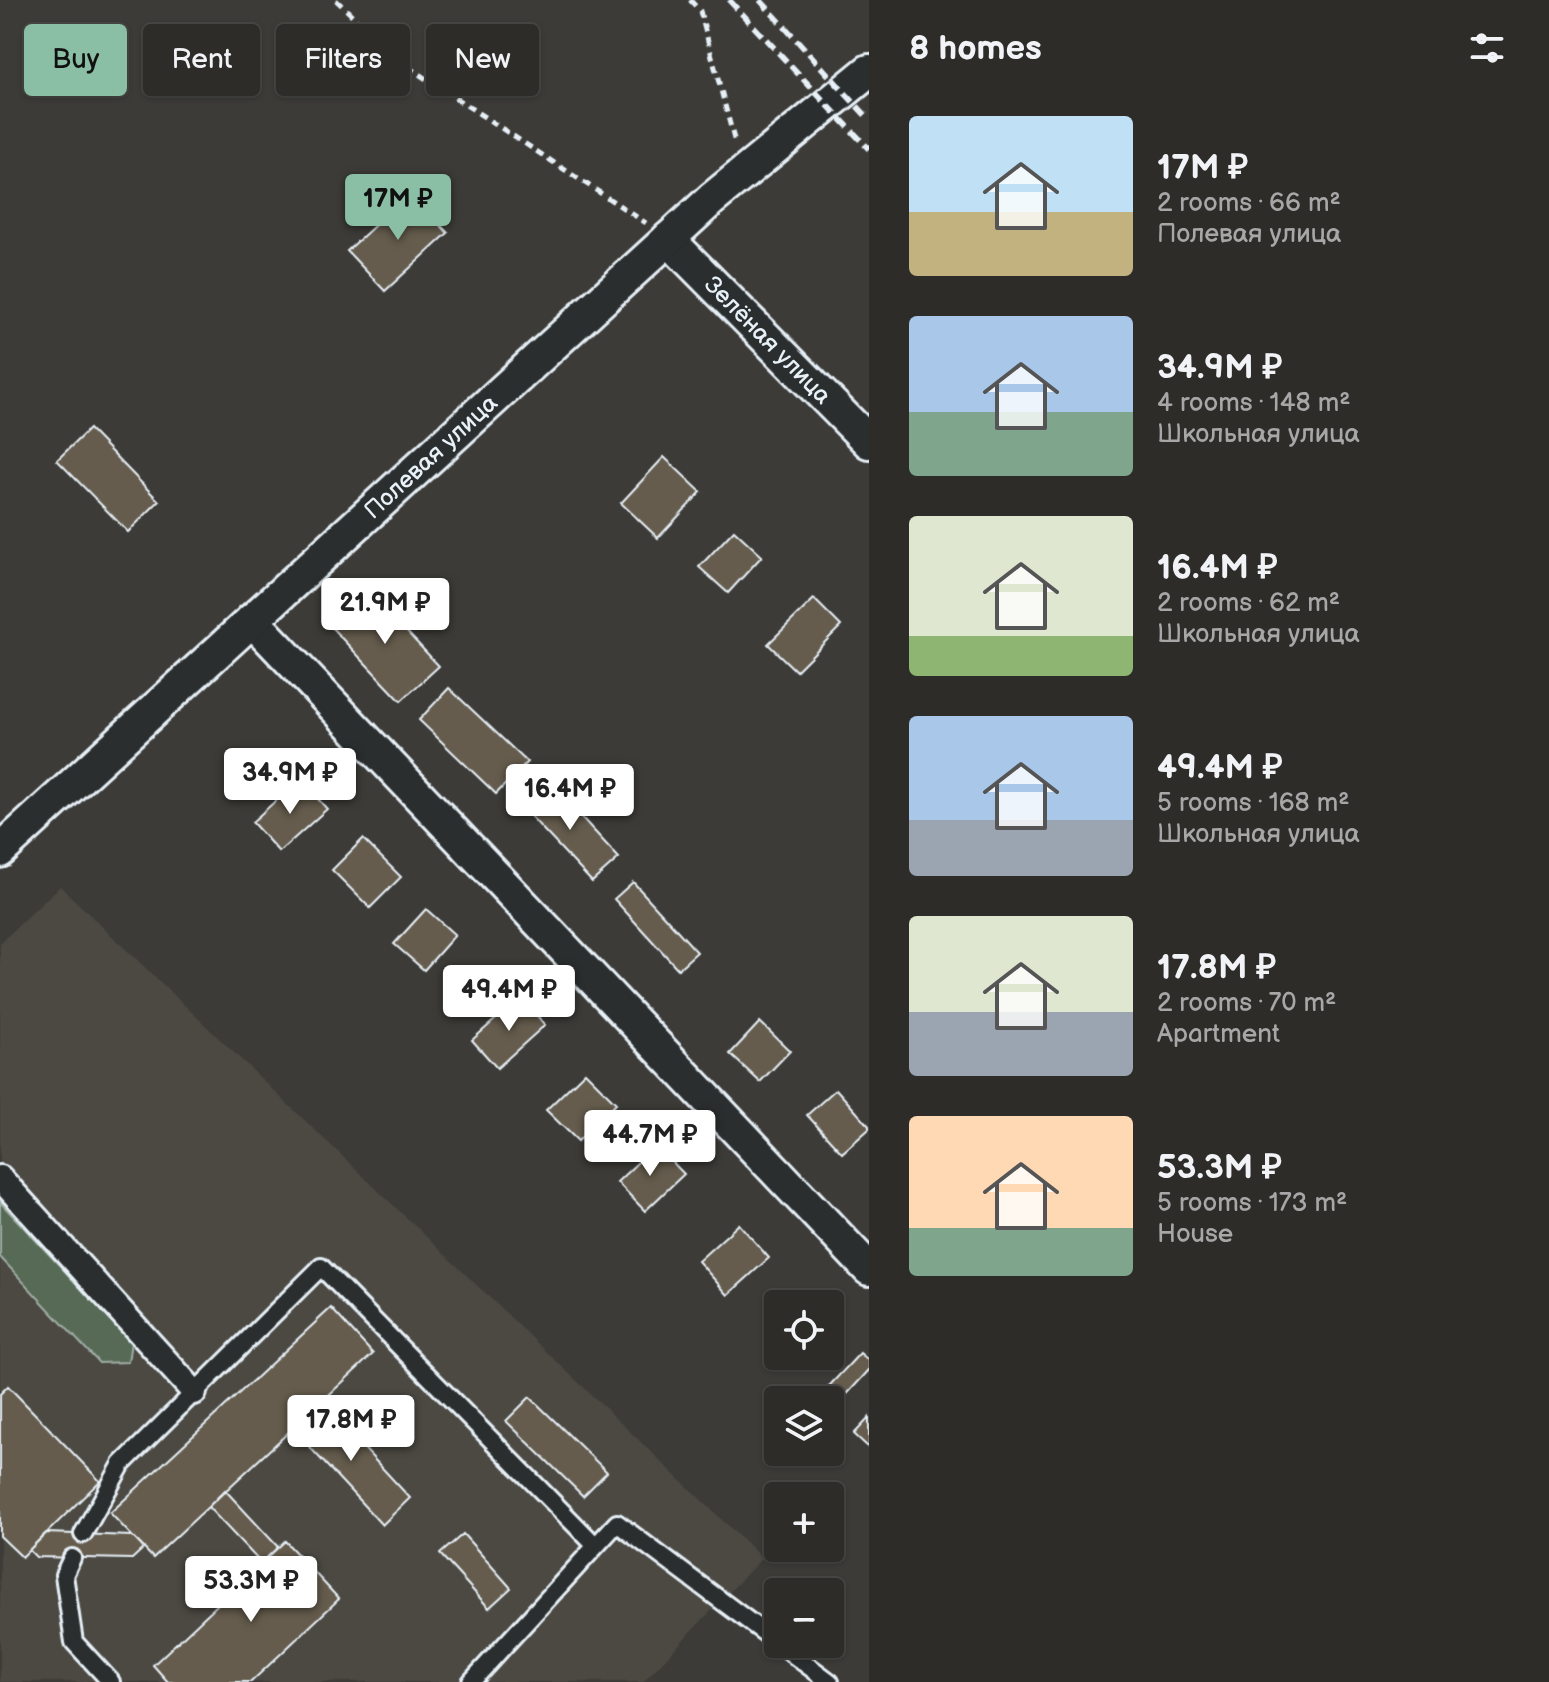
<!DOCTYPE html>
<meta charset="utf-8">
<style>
:root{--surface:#2d2c29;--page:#353431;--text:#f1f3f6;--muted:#a7a7a8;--line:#484846;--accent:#8abfa5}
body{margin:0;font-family:"Balsamiq Sans",sans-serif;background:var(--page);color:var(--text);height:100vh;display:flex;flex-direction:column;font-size:30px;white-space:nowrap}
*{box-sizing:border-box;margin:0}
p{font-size:26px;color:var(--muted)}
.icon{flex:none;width:44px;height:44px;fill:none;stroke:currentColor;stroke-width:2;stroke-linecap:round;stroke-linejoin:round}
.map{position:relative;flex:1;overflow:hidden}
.drawer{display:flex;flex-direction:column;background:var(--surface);width:680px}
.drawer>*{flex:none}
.banner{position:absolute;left:24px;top:24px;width:724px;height:72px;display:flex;gap:16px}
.buttons{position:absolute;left:764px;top:1290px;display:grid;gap:16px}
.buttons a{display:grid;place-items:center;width:80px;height:80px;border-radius:8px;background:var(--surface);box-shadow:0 2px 6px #0004,0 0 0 2px var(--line);font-size:40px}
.price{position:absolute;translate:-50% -68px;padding:0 18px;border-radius:8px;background:#fff;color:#222;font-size:26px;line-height:52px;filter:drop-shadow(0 2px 4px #0008)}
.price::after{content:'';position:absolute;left:50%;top:48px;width:24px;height:18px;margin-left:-12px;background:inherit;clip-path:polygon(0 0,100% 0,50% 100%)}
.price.on{background:var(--accent);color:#111}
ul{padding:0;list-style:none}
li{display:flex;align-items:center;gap:24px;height:200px;padding:0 40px}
li span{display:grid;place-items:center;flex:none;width:224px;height:160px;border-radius:8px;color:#555}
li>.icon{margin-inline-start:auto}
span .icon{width:96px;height:96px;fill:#fffc;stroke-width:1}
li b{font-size:34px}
h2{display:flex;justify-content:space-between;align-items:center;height:96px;padding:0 40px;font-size:34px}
.chip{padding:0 28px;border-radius:8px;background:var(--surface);box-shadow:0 2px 6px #0004,0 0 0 2px var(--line);font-size:28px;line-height:72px}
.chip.on{background:var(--accent);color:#111}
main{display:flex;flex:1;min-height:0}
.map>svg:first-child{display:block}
.built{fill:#4b4842}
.green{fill:#576a55;stroke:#a0aea6;stroke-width:2}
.building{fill:#655c4d;stroke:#e8f1f8;stroke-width:2}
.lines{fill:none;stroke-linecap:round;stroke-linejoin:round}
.service-casing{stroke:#e8f1f8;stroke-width:22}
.pedestrian-casing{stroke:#e8f1f8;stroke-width:30}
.minor-casing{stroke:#e8f1f8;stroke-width:38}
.path{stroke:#e8f1f8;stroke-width:5;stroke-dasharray:8 6;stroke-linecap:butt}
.service{stroke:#2a2d2e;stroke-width:16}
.pedestrian{stroke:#2a2d2e;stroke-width:24}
.minor{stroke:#2a2d2e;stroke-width:32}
.rail{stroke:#e8f1f8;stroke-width:6;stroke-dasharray:12 6;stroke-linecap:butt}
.labels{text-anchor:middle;stroke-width:6;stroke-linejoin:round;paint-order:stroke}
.street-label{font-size:24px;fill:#e8f1f8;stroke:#2a2d2e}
</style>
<main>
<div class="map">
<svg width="869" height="1682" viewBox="0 0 869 1682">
<rect width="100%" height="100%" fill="#3c3b37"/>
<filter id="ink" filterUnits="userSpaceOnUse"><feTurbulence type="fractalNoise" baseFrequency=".0125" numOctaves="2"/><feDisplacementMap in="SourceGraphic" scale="16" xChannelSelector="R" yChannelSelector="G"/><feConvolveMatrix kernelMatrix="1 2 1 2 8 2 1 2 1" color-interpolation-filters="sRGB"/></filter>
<g filter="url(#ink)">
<!-- built -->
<path class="built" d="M60,886L762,1558L643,1682H0V943Z"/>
<!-- green -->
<path class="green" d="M0,1202L131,1342L128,1362L99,1363L0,1257Z"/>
<!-- building -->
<path class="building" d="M410,193L448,233L385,291L347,251Z
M89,429L159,501L128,532L57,460Z
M664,457L701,492L658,538L621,503Z
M734,530L762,556L728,593L699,567Z
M369,592L439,666L401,701L331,627Z
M814,599L841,626L796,671L768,644Z
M449,688L527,762L496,794L419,720Z
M300,779L327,809L279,852L252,822Z
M549,782L619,858L592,882L522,807Z
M363,839L401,877L370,908L332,870Z
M633,882L697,952L678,969L614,899Z
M426,909L455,935L424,970L394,944Z
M521,997L545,1025L497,1068L472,1040Z
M760,1022L790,1051L760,1082L730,1054Z
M585,1072L616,1103L578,1141L546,1110Z
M836,1089L869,1126V1129L842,1153L807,1115Z
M656,1145L684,1174L645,1211L617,1182Z
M739,1224L769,1258L728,1295L698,1261Z
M331,1308L373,1354L153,1558L110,1513Z
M778,1321V1350L764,1334Z
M860,1353L869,1361V1370L830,1413V1400H816Z
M8,1386L100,1481L22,1557L0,1536V1394Z
M530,1397L607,1472L583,1496L506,1421Z
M321,1402L410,1498L382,1525L292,1428Z
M869,1418V1448L854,1434Z
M225,1490L278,1547L261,1563L208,1507Z
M46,1533L132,1536L144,1548L132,1559L36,1557L29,1550Z
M463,1534L511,1588L489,1608L440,1554Z
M285,1541L339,1599L251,1682H168L153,1665Z"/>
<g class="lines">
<!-- service casing -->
<g class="service-casing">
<path id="service" d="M83,1534L122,1464L321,1267L596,1546
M72,1558L64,1575L74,1642L111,1682
M779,1644L830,1682
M471,1682L617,1523L778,1643"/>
</g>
<!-- pedestrian casing -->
<g class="pedestrian-casing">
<path id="pedestrian" d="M0,1178L194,1392"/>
</g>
<!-- minor casing -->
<g class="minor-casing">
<g id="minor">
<path id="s1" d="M668,239L869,442"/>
<path d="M252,620L869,1269"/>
<path id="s2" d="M0,851L712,199L869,71"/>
</g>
</g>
<!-- path -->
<path class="path" d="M336,0L405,65L646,223
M690,0L700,11L735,143"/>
<!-- service -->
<use href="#service" class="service"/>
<!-- pedestrian -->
<use href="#pedestrian" class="pedestrian"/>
<!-- minor -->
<use href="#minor" class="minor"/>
<!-- rail -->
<path class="rail" d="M729,0L869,149
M760,0L869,119"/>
</g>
</g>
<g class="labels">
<!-- street labels -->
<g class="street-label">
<text dy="8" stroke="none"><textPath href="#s1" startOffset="142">Зелёная улица</textPath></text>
<text dy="8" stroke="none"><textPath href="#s2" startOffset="584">Полевая улица</textPath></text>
</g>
</g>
</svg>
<div class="buttons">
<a><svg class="icon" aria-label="locate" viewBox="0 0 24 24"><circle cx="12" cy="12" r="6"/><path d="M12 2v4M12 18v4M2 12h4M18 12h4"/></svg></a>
<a><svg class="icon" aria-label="layers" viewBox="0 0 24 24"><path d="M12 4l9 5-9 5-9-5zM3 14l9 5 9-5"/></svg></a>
<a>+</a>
<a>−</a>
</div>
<b class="price on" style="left:398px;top:242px">17M ₽</b>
<b class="price" style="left:385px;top:646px">21.9M ₽</b>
<b class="price" style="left:290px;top:816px">34.9M ₽</b>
<b class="price" style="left:570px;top:832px">16.4M ₽</b>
<b class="price" style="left:509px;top:1033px">49.4M ₽</b>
<b class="price" style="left:650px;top:1178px">44.7M ₽</b>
<b class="price" style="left:351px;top:1463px">17.8M ₽</b>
<b class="price" style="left:251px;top:1624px">53.3M ₽</b>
<div class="banner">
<a class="chip on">Buy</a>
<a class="chip">Rent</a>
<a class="chip">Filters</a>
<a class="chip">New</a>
</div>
</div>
<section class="drawer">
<h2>8 homes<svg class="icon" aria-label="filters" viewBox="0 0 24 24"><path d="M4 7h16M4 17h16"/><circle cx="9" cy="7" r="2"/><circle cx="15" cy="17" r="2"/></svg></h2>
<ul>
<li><span style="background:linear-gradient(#bfe0f5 60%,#c2b280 0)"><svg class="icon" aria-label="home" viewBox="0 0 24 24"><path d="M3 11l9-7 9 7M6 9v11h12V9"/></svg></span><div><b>17M ₽</b><p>2 rooms · 66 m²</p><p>Полевая улица</p></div></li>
<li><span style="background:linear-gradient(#a9c7e8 60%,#7fa58c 0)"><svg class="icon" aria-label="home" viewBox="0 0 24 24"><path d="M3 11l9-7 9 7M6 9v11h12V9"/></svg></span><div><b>34.9M ₽</b><p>4 rooms · 148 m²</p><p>Школьная улица</p></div></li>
<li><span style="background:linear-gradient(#dfe7d0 75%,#8fb573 0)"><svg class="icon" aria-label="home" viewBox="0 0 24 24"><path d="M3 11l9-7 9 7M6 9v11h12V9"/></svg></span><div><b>16.4M ₽</b><p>2 rooms · 62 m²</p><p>Школьная улица</p></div></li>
<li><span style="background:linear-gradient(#a9c7e8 65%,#9aa5b1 0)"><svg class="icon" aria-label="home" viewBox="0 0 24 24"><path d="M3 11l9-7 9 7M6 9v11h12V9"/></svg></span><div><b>49.4M ₽</b><p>5 rooms · 168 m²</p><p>Школьная улица</p></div></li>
<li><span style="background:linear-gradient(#dfe7d0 60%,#9aa5b1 0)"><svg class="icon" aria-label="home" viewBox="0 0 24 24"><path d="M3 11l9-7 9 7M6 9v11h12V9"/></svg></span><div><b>17.8M ₽</b><p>2 rooms · 70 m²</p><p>Apartment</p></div></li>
<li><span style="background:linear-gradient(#ffd9b3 70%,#7fa58c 0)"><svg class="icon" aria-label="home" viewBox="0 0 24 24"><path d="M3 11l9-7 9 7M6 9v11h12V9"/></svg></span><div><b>53.3M ₽</b><p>5 rooms · 173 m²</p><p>House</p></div></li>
</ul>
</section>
</main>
